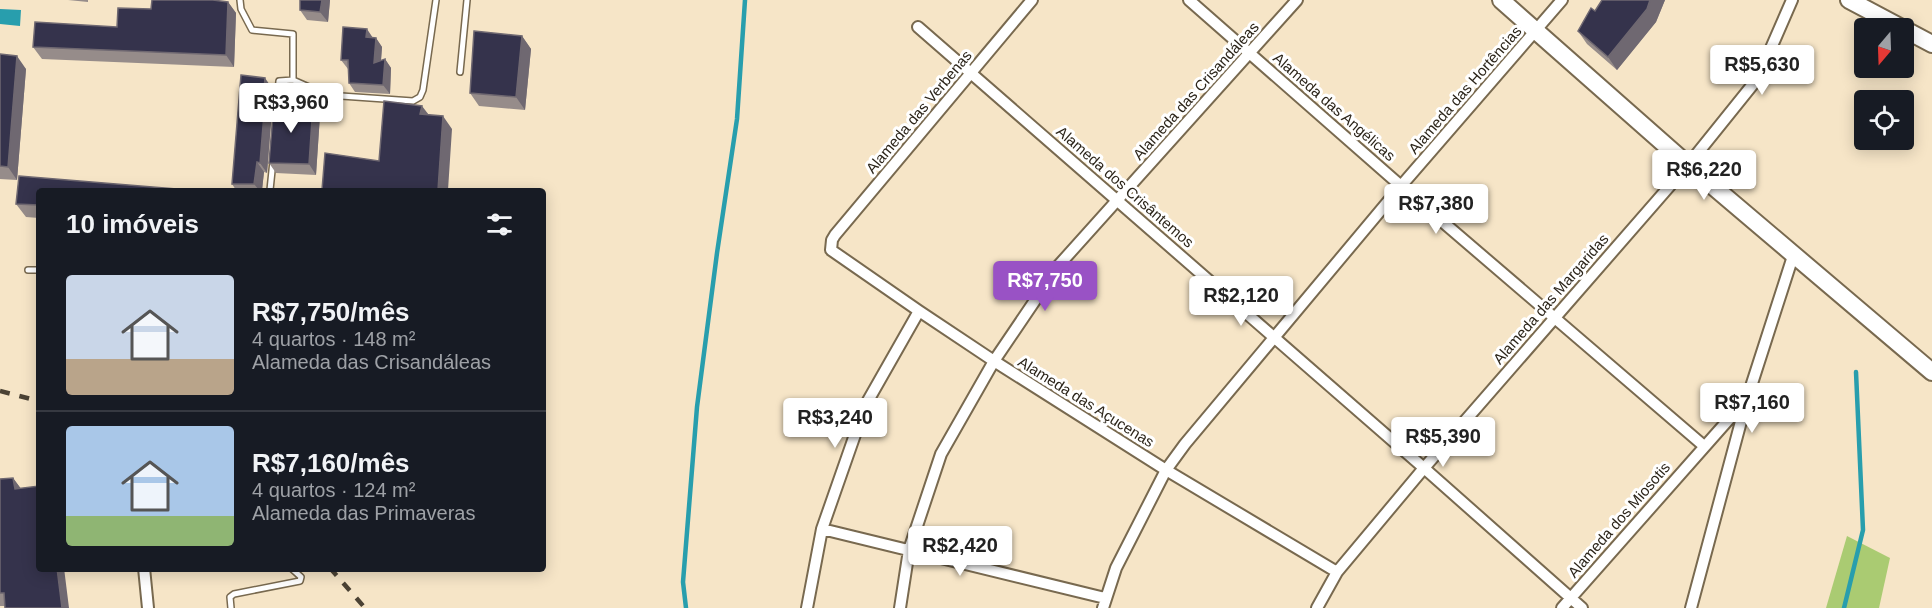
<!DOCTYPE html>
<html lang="pt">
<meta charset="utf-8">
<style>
:root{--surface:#171b24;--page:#242831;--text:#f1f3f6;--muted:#9ea1a6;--line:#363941;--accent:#9952c5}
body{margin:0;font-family:Helvetica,sans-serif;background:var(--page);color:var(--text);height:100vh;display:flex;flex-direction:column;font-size:22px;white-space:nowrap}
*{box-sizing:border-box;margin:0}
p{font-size:20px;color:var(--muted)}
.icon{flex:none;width:33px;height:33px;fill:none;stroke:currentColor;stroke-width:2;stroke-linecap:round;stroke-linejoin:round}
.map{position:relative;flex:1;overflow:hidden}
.details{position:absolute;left:36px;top:188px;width:510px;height:384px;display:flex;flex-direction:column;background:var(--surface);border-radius:6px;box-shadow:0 3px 15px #0003}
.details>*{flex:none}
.needle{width:39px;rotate:199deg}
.fabs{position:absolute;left:1854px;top:18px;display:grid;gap:12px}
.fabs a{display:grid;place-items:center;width:60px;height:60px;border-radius:6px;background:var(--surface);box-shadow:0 3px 15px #0003;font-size:30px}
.price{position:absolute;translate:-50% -51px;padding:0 14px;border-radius:6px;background:#fff;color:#222;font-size:20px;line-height:39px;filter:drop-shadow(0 2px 3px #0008)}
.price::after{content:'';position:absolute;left:50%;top:36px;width:18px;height:14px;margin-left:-9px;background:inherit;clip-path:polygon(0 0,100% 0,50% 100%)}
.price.active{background:var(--accent);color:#fff}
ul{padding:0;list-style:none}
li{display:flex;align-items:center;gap:18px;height:150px;padding:0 30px}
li+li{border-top:2px solid var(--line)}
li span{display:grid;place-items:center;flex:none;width:168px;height:120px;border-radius:6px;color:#555}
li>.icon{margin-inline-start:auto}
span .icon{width:72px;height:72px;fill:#fffc;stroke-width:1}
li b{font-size:26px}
h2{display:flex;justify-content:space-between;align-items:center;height:72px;padding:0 30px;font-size:26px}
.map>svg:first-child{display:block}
.green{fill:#aacb72}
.water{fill:#289ead}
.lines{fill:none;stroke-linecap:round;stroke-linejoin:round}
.stream{stroke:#289ead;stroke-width:4.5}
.lane-casing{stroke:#78694f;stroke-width:8}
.street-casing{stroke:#78694f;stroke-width:14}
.secondary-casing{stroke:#78694f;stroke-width:20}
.lane{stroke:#fff;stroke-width:5}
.street{stroke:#fff;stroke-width:10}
.secondary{stroke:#fff;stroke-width:16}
.rail{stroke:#4b4234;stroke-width:4.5;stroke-dasharray:10 10;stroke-linecap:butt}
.wall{fill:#968c8a}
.shaded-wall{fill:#6f6871}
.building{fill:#35334c;stroke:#6f6871;stroke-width:1.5}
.labels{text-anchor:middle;stroke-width:6;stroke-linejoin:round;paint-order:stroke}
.street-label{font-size:15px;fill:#2b2419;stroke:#fff}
</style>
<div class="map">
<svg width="1932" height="608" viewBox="0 0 1932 608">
<rect width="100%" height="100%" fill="#f6e5c7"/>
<!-- green -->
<path class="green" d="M1847,536L1890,558L1879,608H1826Z"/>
<!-- water -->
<path class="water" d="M0,9L21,10L20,26L0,24Z"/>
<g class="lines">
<!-- stream -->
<path class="stream" d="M686,608L683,582L697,407L717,253L737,119L745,0
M1844,608L1863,530L1856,372"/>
<!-- lane casing -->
<g class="lane-casing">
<path id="lane" d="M240,0L241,9L252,30L293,34V80L327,95L413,101L420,97L423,90L436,0
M460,72L467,0
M277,107L279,81L293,80
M270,190L273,161
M28,270H39
M231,608L230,597L234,594L300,581L301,577L291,568"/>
</g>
<!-- street casing -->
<g class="street-casing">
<path id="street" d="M1032,0L835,235L832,240L831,250L919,311L994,361L1166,470L1337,572
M1189,0L1409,193L1704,446
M918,27L1424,468L1582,608
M822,529L1105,598
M144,568L148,608
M807,608L822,529L865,406L919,311
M900,608L909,550L941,454L994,361L1059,265L1297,0
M1103,608L1116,568L1166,470L1185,444L1401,186L1562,0
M1317,608L1337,572L1424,468L1688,165L1758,78L1792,0
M1562,608L1745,401
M1691,608L1747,399L1794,253"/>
</g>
<!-- secondary casing -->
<g class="secondary-casing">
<path id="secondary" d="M1501,0L1688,165L1932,372
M1849,0L1932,44"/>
</g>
<!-- lane -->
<use href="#lane" class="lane"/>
<!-- street -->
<use href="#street" class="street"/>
<!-- secondary -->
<use href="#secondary" class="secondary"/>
<!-- rail -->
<path class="rail" d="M0,391L39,401
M330,568L365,608"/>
</g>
<!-- wall -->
<path class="wall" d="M68,0H88V2Z
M300,0H330L328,22L307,20L300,10Z
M1602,0H1665L1656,22L1617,70L1587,44L1578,31L1595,11Z
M228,2L236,13L234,67L42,59L33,47L117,27L151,9Z
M522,36L531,49L525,110L479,106L470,93Z
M373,38H376L382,47L381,61L385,59L391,68L390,94L355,92L349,83V69H348L341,60Z
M0,54L26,69L17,180L0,179Z
M272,88L270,109L272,111L267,173L264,172L262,190H236L232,184Z
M320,115L316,175L276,173L269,163Z
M39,190V218L26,217L16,204Z
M13,478L21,489L5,606H0V479Z"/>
<!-- shaded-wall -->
<path class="shaded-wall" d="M322,0H330L328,22L320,12Z
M1650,0H1665L1656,22L1617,70L1608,57Z
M228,2L236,13L234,67L226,55Z
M367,29L373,38L366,37Z
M522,36L531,49L525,110L516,97Z
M376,38L382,47L380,72L374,63Z
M17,56L26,69L17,180L8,167Z
M385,59L391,68L390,94L383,85Z
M265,78L272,88L270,109L272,111L267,173L260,163L263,101Z
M313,105L320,115L316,175L309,164Z
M422,106L432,119L420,114Z
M443,116L452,129L448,190H438Z
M257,162L264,172L262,190H259L254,184Z
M13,478L22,490L15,489Z
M57,568H64L69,608H62Z"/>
<!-- building -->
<path class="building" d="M152,0H213L228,2L226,55L33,47L35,22L117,27L118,8L151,9Z
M300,0H322L320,12L300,10Z
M1602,0H1650L1647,9L1608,57L1578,31L1591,8L1595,11Z
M343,27L367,29L366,37L376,38L374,63L385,59L383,85L349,83L348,60H341Z
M474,31L522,36L516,97L470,93Z
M0,54L17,56L8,167L0,166Z
M241,75L265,78L263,101H265L260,163L257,162L254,184H232Z
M384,101L422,106L420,114L443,116L438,190H322L325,153L379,161Z
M274,102L313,105L309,164L269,163Z
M19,176L189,190H39V205L16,204Z
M13,478L15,489L39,486V568H57L62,608H5L4,593H0V479Z"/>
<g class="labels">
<!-- street labels -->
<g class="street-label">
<text transform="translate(1465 90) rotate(-49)" y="5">Alameda das Hortências</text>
<text transform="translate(1196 91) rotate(-48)" y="5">Alameda das Crisandáleas</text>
<text transform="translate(1334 107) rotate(41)" y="5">Alameda das Angélicas</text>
<text transform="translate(919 112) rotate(-50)" y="5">Alameda das Verbenas</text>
<text transform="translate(1125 187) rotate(41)" y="5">Alameda dos Crisântemos</text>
<text transform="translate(1551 299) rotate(-49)" y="5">Alameda das Margaridas</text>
<text transform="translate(1086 402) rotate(32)" y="5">Alameda das Açucenas</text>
<text transform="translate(1619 520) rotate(-49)" y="5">Alameda dos Miosotis</text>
</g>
</g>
</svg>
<div class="fabs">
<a><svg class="needle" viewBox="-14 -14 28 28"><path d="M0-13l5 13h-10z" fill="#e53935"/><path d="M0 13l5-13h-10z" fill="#9ea1a6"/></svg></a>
<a><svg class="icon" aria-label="locate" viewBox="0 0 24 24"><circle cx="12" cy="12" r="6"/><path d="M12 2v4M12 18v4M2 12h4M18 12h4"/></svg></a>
</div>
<b class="price" style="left:1762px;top:96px">R$5,630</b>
<b class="price" style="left:291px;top:134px">R$3,960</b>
<b class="price" style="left:1704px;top:201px">R$6,220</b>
<b class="price" style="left:1436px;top:235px">R$7,380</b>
<b class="price active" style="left:1045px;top:312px">R$7,750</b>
<b class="price" style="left:1241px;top:327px">R$2,120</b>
<b class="price" style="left:1752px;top:434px">R$7,160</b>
<b class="price" style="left:835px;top:449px">R$3,240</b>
<b class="price" style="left:1443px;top:468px">R$5,390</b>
<b class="price" style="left:960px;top:577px">R$2,420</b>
<section class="details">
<h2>10 imóveis<svg class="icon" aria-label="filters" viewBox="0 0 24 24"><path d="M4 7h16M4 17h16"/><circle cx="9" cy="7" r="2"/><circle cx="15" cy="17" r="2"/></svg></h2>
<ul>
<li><span style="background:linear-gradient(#c9d6e8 70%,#b9a48a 0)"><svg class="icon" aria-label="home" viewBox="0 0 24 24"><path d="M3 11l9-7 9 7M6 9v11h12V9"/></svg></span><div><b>R$7,750/mês</b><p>4 quartos · 148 m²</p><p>Alameda das Crisandáleas</p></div></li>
<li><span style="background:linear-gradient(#a9c7e8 75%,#8fb573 0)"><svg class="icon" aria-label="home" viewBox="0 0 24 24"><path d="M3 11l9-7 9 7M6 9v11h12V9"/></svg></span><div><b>R$7,160/mês</b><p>4 quartos · 124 m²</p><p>Alameda das Primaveras</p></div></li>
</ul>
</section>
</div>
